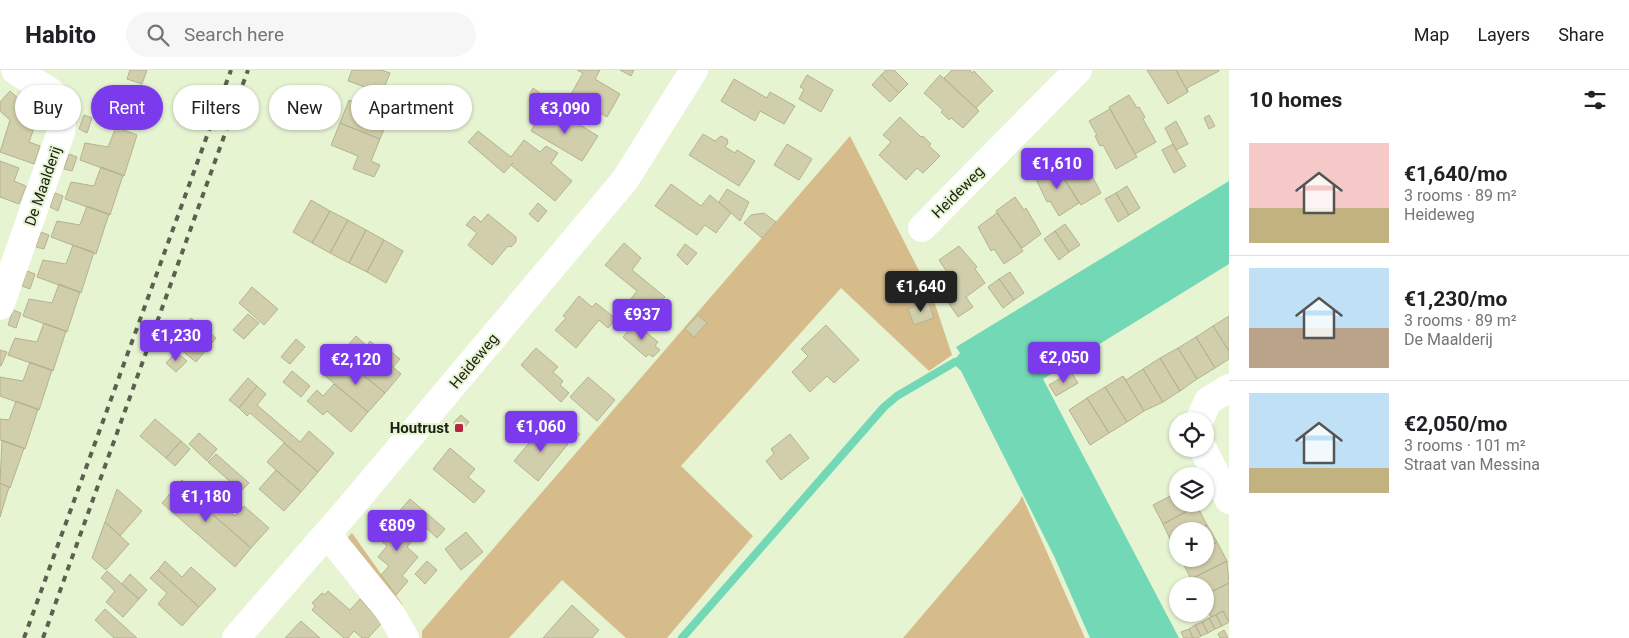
<!DOCTYPE html>
<meta charset="utf-8">
<style>
:root{--surface:#fff;--page:#f6f6f6;--text:#202124;--muted:#757577;--line:#e0e0e0;--accent:#7c3aed}
body{margin:0;font-family:Roboto,sans-serif;background:var(--page);color:var(--text);height:100vh;display:flex;flex-direction:column;font-size:19px;white-space:nowrap}
*{box-sizing:border-box;margin:0}
p{font-size:16px;color:var(--muted)}
.icon{flex:none;width:28px;height:28px;fill:none;stroke:currentColor;stroke-width:2;stroke-linecap:round;stroke-linejoin:round}
.map{position:relative;flex:1;overflow:hidden}
.panel{display:flex;flex-direction:column;background:var(--surface);width:400px}
.panel>*{flex:none}
.top-card{position:absolute;left:15px;top:15px;width:475px;height:45px;display:flex;gap:10px}
.buttons{position:absolute;left:1169px;top:342px;display:grid;gap:10px}
.buttons a{display:grid;place-items:center;width:45px;height:45px;border-radius:50%;background:var(--surface);box-shadow:0 1px 4px #0004;font-size:25px}
.price{position:absolute;translate:-50% -42px;padding:0 11px;border-radius:5px;background:var(--accent);color:#fff;font-size:16px;line-height:32px;filter:drop-shadow(0 1px 2px #0008)}
.price::after{content:'';position:absolute;left:50%;top:30px;width:15px;height:11px;margin-left:-8px;background:inherit;clip-path:polygon(0 0,100% 0,50% 100%)}
.price.selected{background:#222;color:#fff}
ul{padding:0;list-style:none}
li{display:flex;align-items:center;gap:15px;height:125px;padding:0 20px}
li+li{border-top:1px solid var(--line)}
li span{display:grid;place-items:center;flex:none;width:140px;height:100px;border-radius:0px;color:#555}
li>.icon{margin-inline-start:auto}
span .icon{width:60px;height:60px;fill:#fffc;stroke-width:1}
li b{font-size:21px}
h2{display:flex;justify-content:space-between;align-items:center;height:60px;padding:0 20px;font-size:21px}
.tag{padding:0 18px;border-radius:22px;background:var(--surface);box-shadow:0 1px 4px #0004;font-size:18px;line-height:45px}
.tag.selected{background:var(--accent);color:#fff}
header{display:flex;align-items:center;gap:30px;box-sizing:border-box;height:70px;padding:0 25px;background:var(--surface);border-bottom:1px solid var(--line)}
header strong{font-size:24px}
nav{display:flex;gap:28px;margin-inline-start:auto;font-size:18px}
.search{width:350px;height:45px;background:var(--page);display:flex;align-items:center;gap:12px;box-sizing:border-box;padding:0 18px;border-radius:28px;color:var(--muted);font-size:19px}
main{display:flex;flex:1;min-height:0}
.map>svg:first-child{display:block}
.green{fill:#d6bb8b}
.water{fill:#72d8b6}
.lines{fill:none;stroke-linecap:round;stroke-linejoin:round}
.stream{stroke:#72d8b6;stroke-width:8}
.building{fill:#d0ceab;stroke:#b5b290}
.minor{stroke:#fff;stroke-width:28}
.rail{stroke:#5a624f;stroke-width:4;stroke-dasharray:6 6;stroke-linecap:butt}
.poi-dot{fill:#b62440;stroke:#e6f4d2;stroke-width:2}
.labels{text-anchor:middle;stroke-width:4;stroke-linejoin:round;paint-order:stroke}
.street-label{font-size:15px;fill:#1b2014;stroke:#e6f4d2}
.poi-label{font-size:15px;font-weight:bold;fill:#1b2014;stroke:#e6f4d2;text-anchor:end}
</style>
<header>
<strong>Habito</strong>
<div class="search"><svg class="icon" aria-label="search" viewBox="0 0 24 24"><circle cx="10" cy="10" r="6"/><path d="M15 15l6 6"/></svg>Search here</div>
<nav><a>Map</a><a>Layers</a><a>Share</a></nav>
</header>
<main>
<div class="map">
<svg width="1229" height="568" viewBox="0 0 1229 568">
<rect width="100%" height="100%" fill="#e6f4d2"/>
<!-- green -->
<path class="green" d="M850,66L933,228L952,285L929,301L841,218L681,396L753,466L667,568H626L562,510L509,568H422V561Z
M1022,426L1085,568H903L1019,432Z
M352,463L403,535L398,539L347,468Z"/>
<!-- water -->
<path class="water" d="M1229,111V194L1043,309L1179,568H1090L1054,486L961,301L955,295L956,288L960,283L956,277Z"/>
<g class="lines">
<!-- stream -->
<path class="stream" d="M682,568L884,337L897,326L955,292"/>
</g>
<!-- building -->
<path class="building" d="M130,0H147L142,14L127,9Z
M352,0H381L390,3L382,23L348,11Z
M577,0H600L595,9L620,24L607,47L570,26L583,3Z
M620,0H634L631,6Z
M886,0H894L908,14L899,23L881,5Z
M952,0H970L972,3L974,1L993,21L976,38L979,41L944,8Z
M1147,0H1176L1188,22L1168,34Z
M1176,0H1219V1L1187,18L1188,22Z
M807,5L833,20L821,42L799,29L804,19L800,17Z
M881,5L899,23L890,32L872,15Z
M940,5L979,41L963,58L951,48L949,50L941,42L943,40L924,23Z
M734,9L767,28L770,22L795,36L784,54L760,41L755,51L721,31Z
M533,18L540,23L536,29L529,25Z
M10,21L38,47L29,72L40,76L34,94L0,82L10,50L0,41V32Z
M1129,25L1137,38L1139,37L1145,47L1143,49L1156,72L1135,84L1109,37Z
M452,28L463,38L455,48L444,38Z
M382,29L403,38L398,51L389,47L380,69L340,53L349,30L377,42Z
M544,39L555,45L553,50L567,59L572,50L598,66L582,91L531,61Z
M1110,39L1137,87L1116,99L1103,75L1100,76L1095,66L1097,65L1089,51Z
M84,45L92,48L87,63L79,59Z
M1209,45L1215,56L1209,59L1204,48Z
M900,47L921,67L923,66L931,74L929,76L940,86L923,103L917,98L906,110L879,85L891,72L883,65Z
M1176,51L1188,74L1176,80L1165,58Z
M340,53L380,69L371,91L380,95L374,107L353,99L358,86L331,75Z
M116,57L137,65L124,106L80,90L85,73L108,77Z
M478,61L511,87L524,70L540,82L546,76L558,83L551,93L572,111L555,131L511,95L513,93L504,103L468,72Z
M703,64L715,71L721,66L727,69L728,73L725,77L735,83L737,80L755,91L739,116L689,85Z
M787,74L812,89L799,110L774,95Z
M1173,74L1186,96L1174,103L1162,80Z
M69,84L77,87L72,101L64,99Z
M1077,84L1085,98L1087,96L1101,123L1081,135L1057,97Z
M0,91L19,98L14,111L26,116L19,134L0,127Z
M1055,95L1079,133L1059,146L1050,131L1047,132L1035,107Z
M101,97L123,105L110,145L65,129L71,112L94,116Z
M671,114L701,136L710,125L731,143L716,163L705,155L697,165L655,136Z
M1127,116L1140,138L1129,145L1116,123Z
M727,119L749,132L740,151L719,132Z
M55,123L63,126L58,141L50,137Z
M1116,123L1129,145L1118,152L1105,129Z
M1015,127L1024,140L1026,138L1041,164L1022,178L996,141Z
M311,130L330,141L312,173L293,162Z
M538,133L547,141L538,152L529,144Z
M87,136L109,144L96,184L51,167L57,151L80,155Z
M330,141L348,150L330,183L312,173Z
M764,143L776,152L762,168L744,153L751,145Z
M997,143L1023,181L1004,194L994,179L991,181L978,157Z
M488,144L516,167V172L511,177L508,176L492,195L468,175L477,163L466,155L474,146L481,152Z
M348,150L366,160L349,193L330,183Z
M1065,154L1080,175L1069,182L1055,161Z
M366,160L384,170L367,202L349,193Z
M1055,161L1069,182L1059,190L1044,169Z
M41,162L49,165L44,179L36,177Z
M384,170L403,181L386,213L367,202Z
M624,173L641,188L632,200L665,227L644,251L626,235L637,221L605,195Z
M685,174L697,183L687,195L677,185Z
M73,175L94,182L81,223L37,207L43,190L66,194Z
M959,176L977,197L975,199L985,213L966,227L973,237L958,247L940,220L953,211L939,190Z
M27,201L35,204L30,219L22,216Z
M1010,202L1024,223L1014,230L999,209Z
M999,209L1014,230L1003,238L988,217Z
M59,214L80,222L67,262L23,246L29,229L52,233Z
M252,217L278,239L264,255L239,233Z
M579,226L592,237L596,233L616,249L608,258L599,250L576,278L555,260L566,248L563,246Z
M928,231L934,248L914,255L908,239Z
M13,240L21,243L16,258L8,255Z
M248,244L259,253L244,269L233,260Z
M698,245L707,253L694,267L685,259Z
M1229,246V281L1213,256Z
M191,248L216,268L196,292L171,272Z
M44,253L66,261L53,301L8,285L15,268L37,272Z
M635,253L658,272L655,276L660,280L653,287L648,284L646,287L623,267Z
M826,255L859,290L834,313L827,306L810,322L792,302L808,286L801,279Z
M1213,256L1229,281V289L1215,298L1196,267Z
M356,266L367,276L370,271L382,281L385,277L400,289L393,297L401,304L385,323L350,294L360,283L349,274Z
M1196,267L1215,298L1197,309L1178,278Z
M296,269L305,277L290,294L281,287Z
M536,278L558,297L553,302L563,311L560,315L569,323L561,332L521,295Z
M1178,278L1197,309L1180,321L1160,288Z
M0,280L7,282L1,296H0Z
M176,282L187,291L176,302L166,293Z
M1160,288L1180,321L1163,332L1143,299Z
M30,292L52,300L39,340L0,326V307L23,311Z
M350,294L385,323L368,342L323,304L330,295L341,304Z
M1143,299L1163,332L1144,341L1123,306L1126,310Z
M292,301L310,316L301,327L283,312Z
M1071,302L1078,313L1056,326L1049,315Z
M1123,306L1144,341L1127,352L1105,317Z
M588,307L615,330L597,351L570,327Z
M248,308L257,316L239,338L229,330Z
M334,314L368,342L351,362L327,341L323,345L307,331L317,320L323,326Z
M257,316L266,324L257,335L300,372L309,361L334,383L318,402L250,343L247,346L239,338Z
M1105,317L1127,352L1109,363L1087,328Z
M1087,328L1109,363L1090,375L1069,340Z
M16,331L38,339L25,379L0,370V349L9,350Z
M461,345L469,352L462,360L453,353Z
M155,349L181,371L166,388L140,366Z
M545,354L568,374L538,411L514,391Z
M571,357L580,364L575,370L566,363Z
M199,363L217,379L207,391L189,374Z
M790,364L809,388L781,410L766,391L774,384L771,379Z
M2,370L24,378L10,418L0,413Z
M181,371L190,379L175,396L166,388Z
M284,373L318,402L301,422L267,392Z
M450,378L475,399L468,407L485,421L474,433L433,399Z
M216,384L249,413L241,421L208,392Z
M276,400L301,422L284,441L259,419Z
M182,410L205,429L201,434L203,436L251,478L235,497L162,433Z
M0,413L9,417L0,447Z
M117,419L142,441L120,466L105,452Z
M1178,422V434H1196L1197,436L1163,454L1153,435Z
M212,426L235,446L244,436L269,458L251,478L203,436Z
M410,429L445,459L437,468L425,457L418,465L395,446Z
M1197,436L1207,455L1194,461H1178V470L1172,473L1163,454Z
M394,444L417,465L407,477L418,487L402,506L408,511L396,525L381,505L389,496L378,487L387,476L375,466Z
M105,452L129,474L106,500L92,488Z
M1207,455L1217,472L1205,479V461H1194Z
M466,462L483,482L461,500L445,479Z
M1217,472L1227,491L1191,509L1182,491L1205,489V479Z
M165,491L182,507L191,497L216,519L199,537L158,500Z
M427,491L437,500L425,514L415,504Z
M1227,491L1229,513L1205,525V516H1195L1191,509Z
M158,500L199,537L182,556L158,534L167,523L150,508Z
M107,501L139,529L123,547L106,532L115,521L101,508Z
M130,504L147,520L139,529L122,514Z
M1229,513V552L1223,541L1211,547L1205,536V525Z
M328,521L350,540L360,529L382,553L368,568H362L354,561L348,568H344L312,540L315,536L312,533L322,523L325,525Z
M572,535L599,560L592,568H543Z
M105,539L137,568H114L95,550Z
M1223,541L1229,552L1222,556L1216,545Z
M1216,545L1222,556L1215,559L1209,548Z
M1209,548L1215,559L1208,563L1202,552Z
M301,551L320,568H285Z
M1202,552L1208,563L1201,566L1195,555Z
M1195,555L1201,566L1198,568H1193L1189,559Z
M1189,559L1193,568H1184L1181,562Z
M1224,560L1228,568H1220L1218,564Z"/>
<g class="lines">
<!-- minor -->
<path class="minor" d="M922,158L1078,0
M0,236L61,62C68,18 43,21 15,0
M1199,351L1208,331L1229,318
M1203,379L1229,430
M327,464L390,542L405,568
M236,568L352,435L625,110L694,0"/>
<!-- rail -->
<path class="rail" d="M24,568L231,0
M43,568L248,0"/>
</g>
<!-- markers -->
<rect class="poi-dot" x="454" y="353" width="10" height="10" rx="2.5"/>
<g class="labels">
<!-- street labels -->
<g class="street-label">
<text transform="translate(43 116) rotate(-71)" y="5">De Maalderij</text>
<text transform="translate(958 122) rotate(-45)" y="5">Heideweg</text>
<text transform="translate(474 291) rotate(-50)" y="5">Heideweg</text>
</g>
<!-- poi labels -->
<g class="poi-label">
<text x="449" y="363">Houtrust</text>
</g>
</g>
</svg>
<div class="buttons">
<a><svg class="icon" aria-label="locate" viewBox="0 0 24 24"><circle cx="12" cy="12" r="6"/><path d="M12 2v4M12 18v4M2 12h4M18 12h4"/></svg></a>
<a><svg class="icon" aria-label="layers" viewBox="0 0 24 24"><path d="M12 4l9 5-9 5-9-5zM3 14l9 5 9-5"/></svg></a>
<a>+</a>
<a>−</a>
</div>
<b class="price" style="left:565px;top:65px">€3,090</b>
<b class="price" style="left:1057px;top:120px">€1,610</b>
<b class="price selected" style="left:921px;top:243px">€1,640</b>
<b class="price" style="left:642px;top:271px">€937</b>
<b class="price" style="left:176px;top:292px">€1,230</b>
<b class="price" style="left:1064px;top:314px">€2,050</b>
<b class="price" style="left:356px;top:316px">€2,120</b>
<b class="price" style="left:541px;top:383px">€1,060</b>
<b class="price" style="left:206px;top:453px">€1,180</b>
<b class="price" style="left:397px;top:482px">€809</b>
<div class="top-card">
<a class="tag">Buy</a>
<a class="tag selected">Rent</a>
<a class="tag">Filters</a>
<a class="tag">New</a>
<a class="tag">Apartment</a>
</div>
</div>
<section class="panel">
<h2>10 homes<svg class="icon" aria-label="filters" viewBox="0 0 24 24"><path d="M4 7h16M4 17h16"/><circle cx="9" cy="7" r="2"/><circle cx="15" cy="17" r="2"/></svg></h2>
<ul>
<li><span style="background:linear-gradient(#f6c9c9 65%,#c2b280 0)"><svg class="icon" aria-label="home" viewBox="0 0 24 24"><path d="M3 11l9-7 9 7M6 9v11h12V9"/></svg></span><div><b>€1,640/mo</b><p>3 rooms · 89 m²</p><p>Heideweg</p></div></li>
<li><span style="background:linear-gradient(#bfe0f5 60%,#b9a48a 0)"><svg class="icon" aria-label="home" viewBox="0 0 24 24"><path d="M3 11l9-7 9 7M6 9v11h12V9"/></svg></span><div><b>€1,230/mo</b><p>3 rooms · 89 m²</p><p>De Maalderij</p></div></li>
<li><span style="background:linear-gradient(#bfe0f5 75%,#c2b280 0)"><svg class="icon" aria-label="home" viewBox="0 0 24 24"><path d="M3 11l9-7 9 7M6 9v11h12V9"/></svg></span><div><b>€2,050/mo</b><p>3 rooms · 101 m²</p><p>Straat van Messina</p></div></li>
</ul>
</section>
</main>
